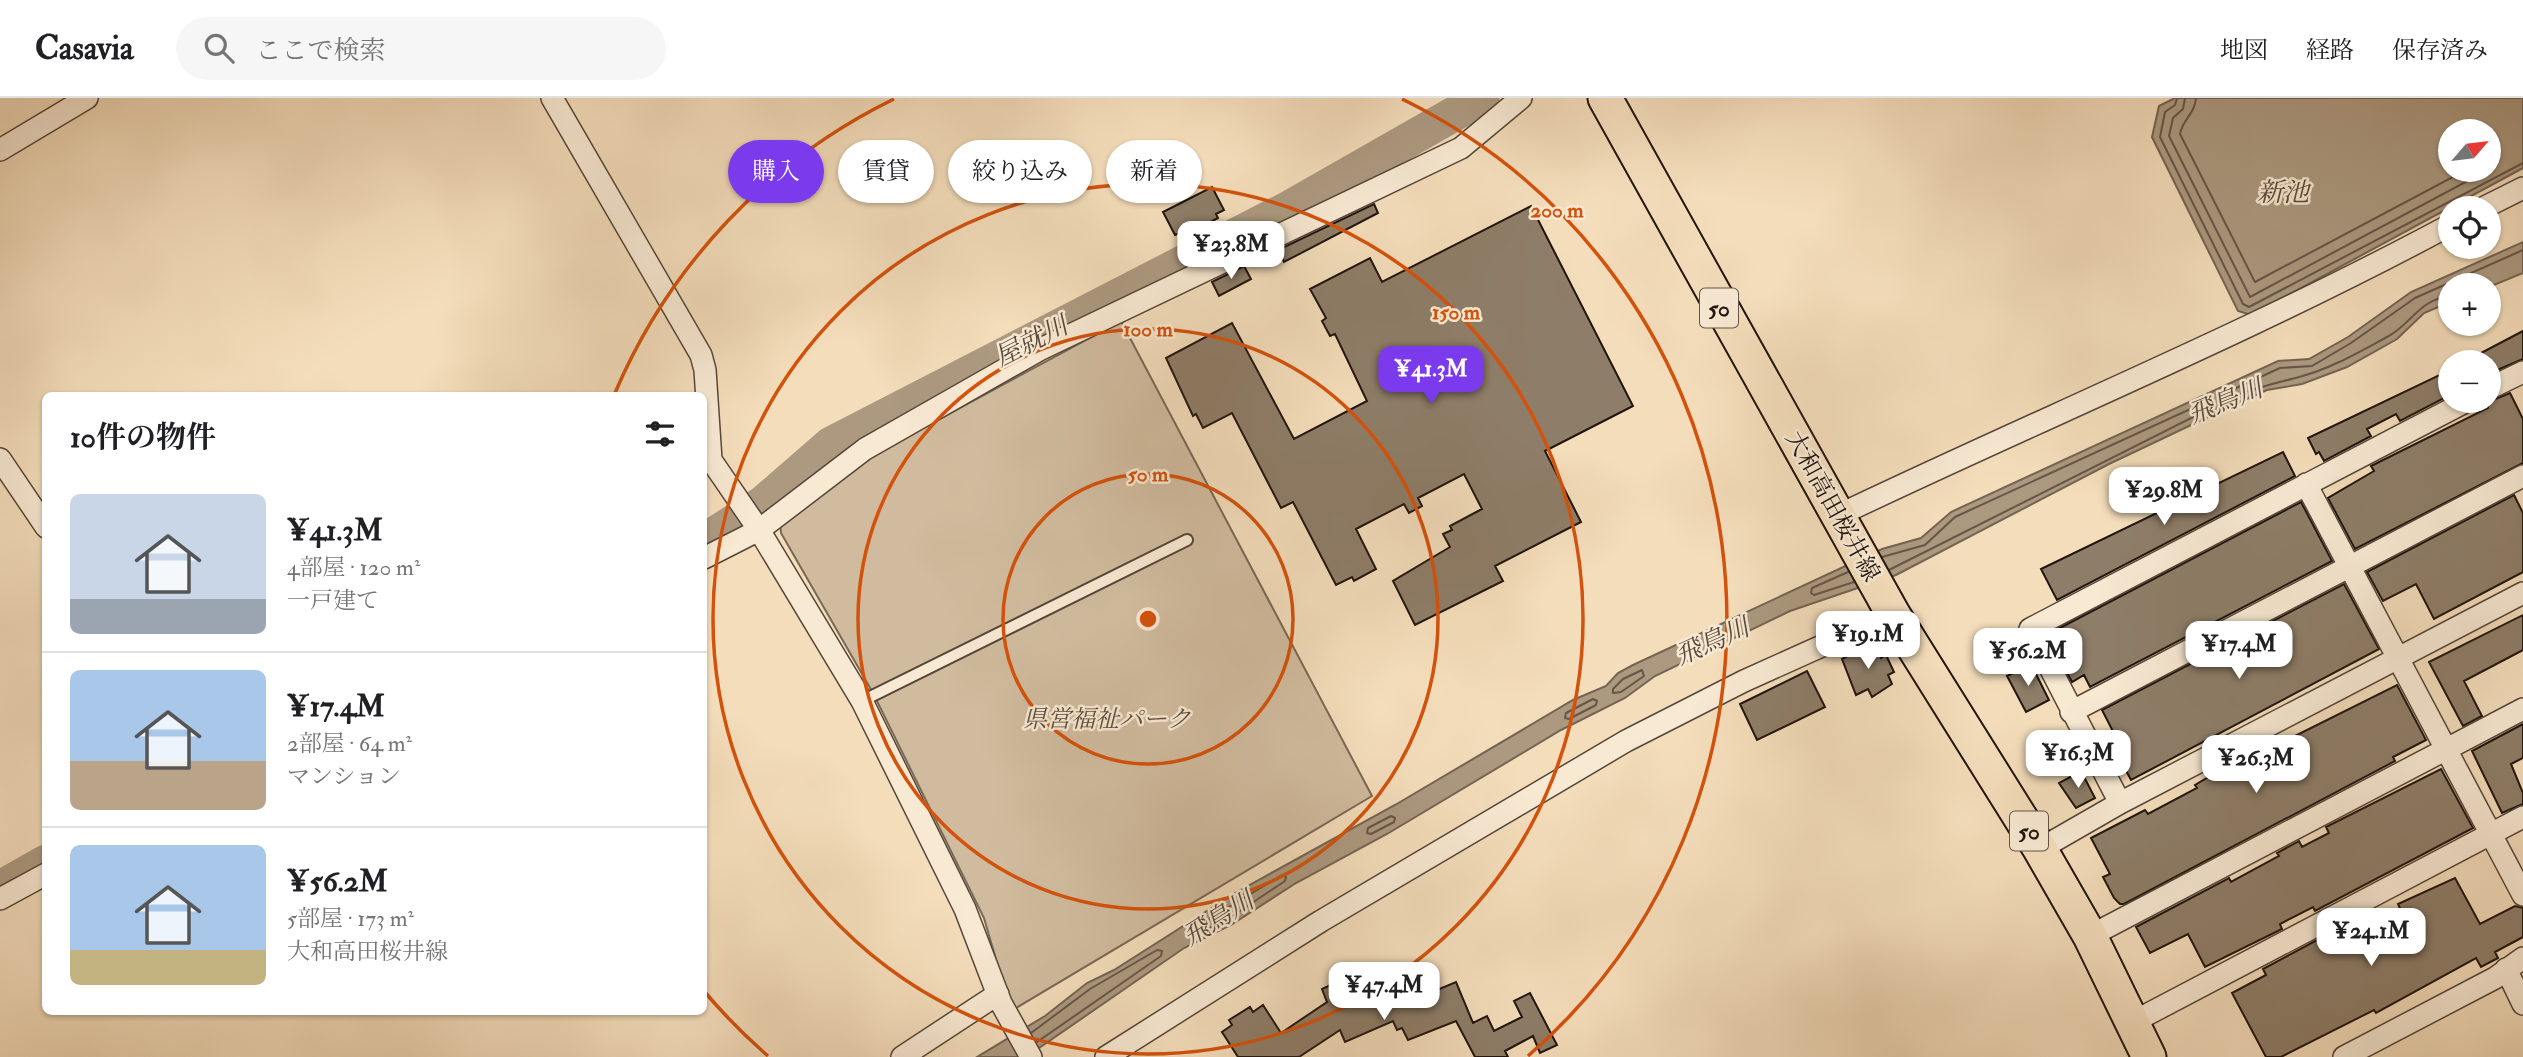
<!DOCTYPE html>
<html lang="ja">
<meta charset="utf-8">
<style>
:root{--surface:#fff;--page:#f6f6f6;--text:#202124;--muted:#757577;--line:#e0e0e0;--accent:#7c3aed}
body{margin:0;font-family:"IM FELL Double Pica","Noto Serif JP",serif;background:var(--page);color:var(--text);height:100vh;display:flex;flex-direction:column;font-size:26px;white-space:nowrap}
*{box-sizing:border-box;margin:0}
p{font-size:23px;color:var(--muted)}
.icon{flex:none;width:38px;height:38px;fill:none;stroke:currentColor;stroke-width:2;stroke-linecap:round;stroke-linejoin:round}
.map{position:relative;flex:1;overflow:hidden}
.sheet{position:absolute;left:42px;top:294px;width:665px;height:623px;display:flex;flex-direction:column;background:var(--surface);border-radius:10px;box-shadow:0 2px 5px #0004}
.sheet>*{flex:none}
.top-card{position:absolute;left:728px;top:42px;width:665px;height:63px;display:flex;gap:14px}
.needle{width:46px;rotate:62deg}
.tools{position:absolute;left:2438px;top:21px;display:grid;gap:14px}
.tools a{display:grid;place-items:center;width:63px;height:63px;border-radius:50%;background:var(--surface);box-shadow:0 2px 5px #0004;font-size:35px}
.price{position:absolute;translate:-50% -60px;padding:0 16px;border-radius:14px;background:#fff;color:#222;font-size:23px;line-height:46px;filter:drop-shadow(0 2px 4px #0008)}
.price::after{content:'';position:absolute;left:50%;top:42px;width:21px;height:16px;margin-left:-10px;background:inherit;clip-path:polygon(0 0,100% 0,50% 100%)}
.price.current{background:var(--accent);color:#fff}
ul{padding:0;list-style:none}
li{display:flex;align-items:center;gap:21px;height:175px;padding:0 28px}
li+li{border-top:2px solid var(--line)}
li span{display:grid;place-items:center;flex:none;width:196px;height:140px;border-radius:10px;color:#555}
li>.icon{margin-inline-start:auto}
span .icon{width:84px;height:84px;fill:#fffc;stroke-width:1}
li b{font-size:30px}
h2{display:flex;justify-content:space-between;align-items:center;height:84px;padding:0 28px;font-size:30px}
.chip{padding:0 24px;border-radius:32px;background:var(--surface);box-shadow:0 2px 5px #0004;font-size:24px;line-height:63px}
.chip.current{background:var(--accent);color:#fff}
header{display:flex;align-items:center;gap:42px;box-sizing:border-box;height:98px;padding:0 35px;background:var(--surface);border-bottom:2px solid var(--line)}
header strong{font-size:33px}
nav{display:flex;gap:38px;margin-inline-start:auto;font-size:24px}
.search{width:490px;height:63px;background:var(--page);display:flex;align-items:center;gap:18px;box-sizing:border-box;padding:0 24px;border-radius:38px;color:var(--muted);font-size:26px}
.map>svg:first-child{display:block}
.green{fill:#d0bb9e;stroke:#786856;stroke-width:2}
.water{fill:#ac9980;stroke:#746452;stroke-width:2;fill-rule:evenodd}
.lines{fill:none;stroke-linecap:round;stroke-linejoin:round}
.shore{stroke:#665647;stroke-width:2}
.river{stroke:#ac9980;stroke-width:35}
.building{fill:#8e7d68;stroke:#20140e;stroke-width:2}
.lane-casing{stroke:#554639;stroke-width:14}
.street-casing{stroke:#554639;stroke-width:24}
.primary-casing{stroke:#20140e;stroke-width:37}
.lane{stroke:#f8e9d3;stroke-width:10}
.street{stroke:#f8e9d3;stroke-width:21}
.primary{stroke:#f4ddbb;stroke-width:33}
.ring{fill:none;stroke:#d4520c;stroke-width:3.5}
.labels{text-anchor:middle;stroke-width:5;stroke-linejoin:round;paint-order:stroke}
.shield{fill:#f8e9d3;stroke:#615449;stroke-width:2}
.shield-label{font-size:23px;font-weight:bold;fill:#20140e}
.street-label{font-size:24px;fill:#20140e;stroke:#f8e9d3}
.park-label{font-size:24px;font-style:italic;fill:#5e4e40;stroke:#f8e9d3}
.water-label{font-size:26px;font-style:italic;fill:#58493c;stroke:#f8e9d3}
.centre{fill:#d4520c;stroke:#f8e9d3;stroke-width:3.5}
.ring-label{font-size:21px;text-anchor:middle;font-weight:bold;fill:#d4520c;stroke:#f8e9d3;stroke-width:5;stroke-linejoin:round;paint-order:stroke}
</style>
<header>
<strong>Casavia</strong>
<div class="search"><svg class="icon" aria-label="search" viewBox="0 0 24 24"><circle cx="10" cy="10" r="6"/><path d="M15 15l6 6"/></svg>ここで検索</div>
<nav><a>地図</a><a>経路</a><a>保存済み</a></nav>
</header>
<div class="map">
<svg width="2523" height="959" viewBox="0 0 2523 959">
<rect width="100%" height="100%" fill="#f4ddbb"/>
<filter id="stains"><feTurbulence type="fractalNoise" baseFrequency=".00286" numOctaves="4"/><feColorMatrix values="0 0 0 0 .2 0 0 0 0 .09 0 0 0 0 .02 0 0 0 .5 -.17"/></filter>
<radialGradient id="worn" r=".72"><stop offset=".6" stop-color="#630" stop-opacity="0"/><stop offset="1" stop-color="#630" stop-opacity=".3"/></radialGradient>
<!-- green -->
<path class="green" d="M1121,223L1372,698L1011,913L984,820L873,595L781,435L780,423L865,361Z"/>
<!-- water -->
<path class="water" d="M2175,0H2523V70L2251,217L2238,213L2152,39L2159,8ZM2450,33H2488V72H2450Z
M2523,144V175L2489,189L2450,187V204L2424,215L2397,241L2347,269L2302,286L2267,292L2229,309L2109,366L1896,477L1790,513L1655,578L1625,600L1561,632L1387,736L1296,785L1231,827L1184,850L1026,959H977L1045,918L1087,885L1114,872L1235,795L1395,707L1573,602L1606,588L1618,575L1633,567L1882,451L1921,440L1951,414L2278,263L2309,261L2348,239L2411,194Z"/>
<g class="lines">
<!-- shore -->
<path class="shore" d="M2177,0L2175,7L2165,14L2160,39L2243,206L2249,209L2523,65
M2185,0L2183,11L2173,20L2169,38L2250,199L2488,72
M2196,0C2195,16 2182,22 2180,36L2255,184L2466,72
M2450,198C2418,202 2412,226 2387,239C2359,254 2330,271 2299,279C2277,285 2257,289 2236,298L2232,296L2234,291L2280,270L2312,268L2351,245L2415,200L2523,152
M1882,459L1925,447L1955,419L2210,302L2214,304L2213,309L1889,472
M1848,474L1812,490L1811,495L1814,497L1854,484
M1642,572L1644,578L1621,594L1613,595V591L1623,581Z
M1593,601L1597,603L1596,607L1569,621L1565,620L1566,615Z
M1391,718L1395,720L1394,724L1371,736L1367,735L1368,730Z
M1282,777L1286,779L1285,783L1228,821L1197,836L1193,834L1194,830Z
M1031,935L1090,891L1157,852L1162,853L1161,858L1037,944"/>
<!-- river -->
<path class="river" d="M704,443L763,405L831,346L1291,109L1482,0
M0,790L46,764"/>
</g>
<!-- building -->
<path class="building" d="M1212,89L1224,112L1216,116L1218,120L1196,132L1195,129L1175,137L1163,114Z
M1374,106L1378,115L1284,164L1278,152Z
M1531,108L1633,308L1545,353L1581,424L1495,468L1503,483L1415,527L1393,483L1450,449L1443,436L1452,432L1450,428L1482,411L1464,376L1418,400L1422,408L1409,415L1404,406L1356,431L1376,471L1354,483L1352,479L1336,487L1293,404L1281,410L1232,315L1203,330L1196,316L1193,318L1166,260L1232,225L1294,341L1367,303L1335,236L1330,238L1322,223L1326,220L1310,191L1370,160L1382,184Z
M1244,168L1251,181L1219,198L1212,184Z
M2523,233V261L2488,276V264H2464Z
M2450,272V297L2400,323L2396,316L2367,331L2371,338L2324,363L2319,354L2316,356L2308,340Z
M2510,295L2523,321V365L2355,451L2328,400L2374,373L2371,368L2488,310V304Z
M2283,354L2295,378L2057,502L2041,471Z
M2514,397L2523,415V474L2434,521L2416,486L2383,503L2367,474Z
M2301,404L2332,463L2090,589L2084,577L2072,584L2065,571L2072,568L2054,533Z
M2344,486L2379,551L2131,682L2115,652L2121,649L2102,612Z
M2523,517V552L2464,583L2482,618L2463,628L2429,564Z
M1874,545L1881,560L1886,557L1894,574L1888,577L1892,586L1872,599L1868,591L1856,597L1842,561Z
M2031,566L2049,602L2026,614L2007,578Z
M1807,573L1825,609L1757,642L1740,606Z
M2397,587L2426,642L2393,659L2395,663L2124,806H2120L2114,800L2103,779L2110,776L2091,740L2145,712L2148,716L2197,690L2195,687L2252,653L2289,641Z
M2523,626V660L2511,666L2523,695V706L2502,715L2472,653Z
M2441,671L2473,730L2315,813L2313,809L2280,826L2282,831L2205,869L2188,836L2150,855L2136,829L2229,780L2231,784L2279,758L2277,755L2299,743L2302,749L2329,735L2326,729Z
M2081,673L2095,700L2076,710L2059,685Z
M2455,780L2480,826L2515,808L2523,810V839L2495,854L2498,860L2481,869L2476,860L2376,915L2374,912L2281,959H2266L2232,895L2266,877L2263,871L2347,826L2352,837L2401,812L2398,806Z
M1358,874L1370,900L1401,886L1403,892L1412,888L1418,900L1456,884L1473,925L1487,918L1494,933L1522,919L1514,903L1530,895L1557,947L1540,955L1533,938L1505,953L1508,959H1475L1456,923L1408,942L1402,930L1397,932L1393,923L1345,944L1340,932L1299,959H1238L1222,934L1232,927L1229,922L1250,909L1253,914L1263,907L1281,935L1327,904L1322,891Z"/>
<g class="lines">
<!-- lane casing -->
<g class="lane-casing">
<path id="lane" d="M862,603L1187,442"/>
</g>
<!-- street casing -->
<g class="street-casing">
<path id="street" d="M552,0L701,257L705,272L711,362L759,432L862,603L965,811L1001,905L1031,959
M0,52L87,0
M2483,110L2523,90
M2488,291L2523,274
M0,361L46,429
M2306,386L2523,797
M1839,417C2042,320 2251,234 2450,127
M704,460L759,432L865,351L1039,252L1461,50L1521,0
M2071,614L2523,378
M2120,705L2030,531L2467,303
M2040,751L2120,705L2523,495
M0,801L46,776
M2090,838L2523,611
M2506,871L2523,906
M2131,925L2523,719
M902,959L998,896
M1106,959L1321,823L1626,643L1744,583L1893,516
M2344,959L2495,880L2523,860"/>
</g>
<!-- primary casing -->
<g class="primary-casing">
<path id="primary" d="M1605,0L1893,516L2040,751L2090,838L2149,959"/>
</g>
<!-- lane -->
<use href="#lane" class="lane"/>
<!-- street -->
<use href="#street" class="street"/>
<!-- primary -->
<use href="#primary" class="primary"/>
</g>
<!-- distance rings -->
<g class="ring">
<circle cx="1148" cy="521" r="145"/>
<circle cx="1148" cy="521" r="290"/>
<circle cx="1148" cy="521" r="435"/>
<path d="M768 958A579 579 0 0 1 704 893M615 295A579 579 0 0 1 894 1M1402 1A579 579 0 0 1 1528 958"/>
</g>
<g class="labels">
<!-- shield labels -->
<g class="shield">
<rect x="1700" y="190.5" width="38" height="39" rx="5"/>
<rect x="2010" y="713.5" width="38" height="39" rx="5"/>
</g>
<g class="shield-label">
<text x="1719" y="218">50</text>
<text x="2029" y="741">50</text>
</g>
<!-- street labels -->
<g class="street-label">
<text transform="translate(1833 408) rotate(61)" y="8">大和高田桜井線</text>
</g>
<!-- park labels -->
<g class="park-label">
<text x="1107" y="629">県営福祉パーク</text>
</g>
<!-- water labels -->
<g class="water-label">
<text x="2283" y="103">新池</text>
<text transform="translate(1031 243) rotate(-27)" y="9">屋就川</text>
<text transform="translate(2225 303) rotate(-22)" y="9">飛鳥川</text>
<text transform="translate(1712 543) rotate(-24)" y="9">飛鳥川</text>
<text transform="translate(1218 820) rotate(-32)" y="9">飛鳥川</text>
</g>
</g>
<circle cx="1148" cy="521" r="10" class="centre"/>
<g class="ring-label">
<text x="1557" y="119">200 m</text>
<text x="1456" y="221">150 m</text>
<text x="1148" y="238">100 m</text>
<text x="1148" y="383">50 m</text>
</g>
<rect width="100%" height="100%" filter="url(#stains)"/>
<rect width="100%" height="100%" fill="url(#worn)"/>
</svg>
<div class="tools">
<a><svg class="needle" viewBox="-14 -14 28 28"><path d="M0-13l5 13h-10z" fill="#e53935"/><path d="M0 13l5-13h-10z" fill="#757577"/></svg></a>
<a><svg class="icon" aria-label="locate" viewBox="0 0 24 24"><circle cx="12" cy="12" r="6"/><path d="M12 2v4M12 18v4M2 12h4M18 12h4"/></svg></a>
<a>+</a>
<a>−</a>
</div>
<b class="price" style="left:1231px;top:183px">¥23.8M</b>
<b class="price current" style="left:1431px;top:308px">¥41.3M</b>
<b class="price" style="left:2164px;top:429px">¥29.8M</b>
<b class="price" style="left:1868px;top:573px">¥19.1M</b>
<b class="price" style="left:2239px;top:583px">¥17.4M</b>
<b class="price" style="left:2028px;top:590px">¥56.2M</b>
<b class="price" style="left:2078px;top:692px">¥16.3M</b>
<b class="price" style="left:2256px;top:697px">¥26.3M</b>
<b class="price" style="left:2371px;top:870px">¥24.1M</b>
<b class="price" style="left:1384px;top:924px">¥47.4M</b>
<div class="top-card">
<a class="chip current">購入</a>
<a class="chip">賃貸</a>
<a class="chip">絞り込み</a>
<a class="chip">新着</a>
</div>
<section class="sheet">
<h2>10件の物件<svg class="icon" aria-label="filters" viewBox="0 0 24 24"><path d="M4 7h16M4 17h16"/><circle cx="9" cy="7" r="2"/><circle cx="15" cy="17" r="2"/></svg></h2>
<ul>
<li><span style="background:linear-gradient(#c9d6e8 75%,#9aa5b1 0)"><svg class="icon" aria-label="home" viewBox="0 0 24 24"><path d="M3 11l9-7 9 7M6 9v11h12V9"/></svg></span><div><b>¥41.3M</b><p>4部屋 · 120 m²</p><p>一戸建て</p></div></li>
<li><span style="background:linear-gradient(#a9c7e8 65%,#b9a48a 0)"><svg class="icon" aria-label="home" viewBox="0 0 24 24"><path d="M3 11l9-7 9 7M6 9v11h12V9"/></svg></span><div><b>¥17.4M</b><p>2部屋 · 64 m²</p><p>マンション</p></div></li>
<li><span style="background:linear-gradient(#a9c7e8 75%,#c2b280 0)"><svg class="icon" aria-label="home" viewBox="0 0 24 24"><path d="M3 11l9-7 9 7M6 9v11h12V9"/></svg></span><div><b>¥56.2M</b><p>5部屋 · 173 m²</p><p>大和高田桜井線</p></div></li>
</ul>
</section>
</div>
